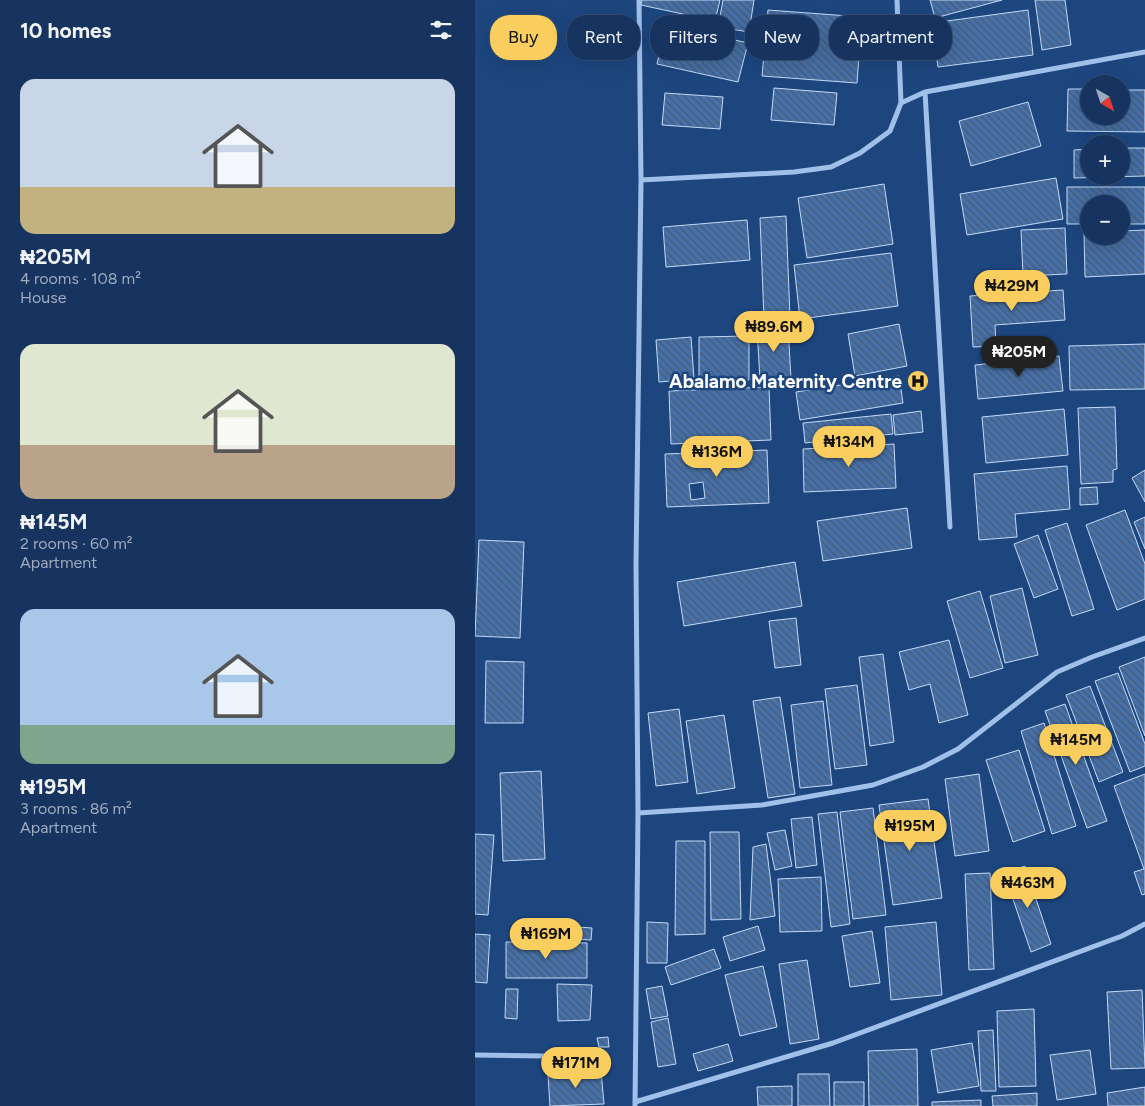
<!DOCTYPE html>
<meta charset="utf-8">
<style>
:root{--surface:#16345f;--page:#1f3c65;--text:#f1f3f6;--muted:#9eaabd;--line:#354f74;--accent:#f9ce5e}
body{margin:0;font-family:Figtree,sans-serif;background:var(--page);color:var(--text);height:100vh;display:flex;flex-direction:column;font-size:19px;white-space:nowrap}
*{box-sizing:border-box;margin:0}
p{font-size:16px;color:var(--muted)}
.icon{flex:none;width:28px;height:28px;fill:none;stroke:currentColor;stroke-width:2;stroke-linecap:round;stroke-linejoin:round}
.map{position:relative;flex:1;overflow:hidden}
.details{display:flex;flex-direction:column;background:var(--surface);width:475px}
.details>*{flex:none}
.top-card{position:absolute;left:15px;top:15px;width:475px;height:45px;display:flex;gap:10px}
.needle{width:32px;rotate:141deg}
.tools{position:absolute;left:605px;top:75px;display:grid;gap:10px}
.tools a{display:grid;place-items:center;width:50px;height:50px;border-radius:50%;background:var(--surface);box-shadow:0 5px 20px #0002,0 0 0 1px var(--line);font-size:25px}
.price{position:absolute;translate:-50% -42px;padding:0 11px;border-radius:18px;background:var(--accent);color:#111;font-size:16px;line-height:32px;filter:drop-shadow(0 1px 2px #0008)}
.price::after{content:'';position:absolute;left:50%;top:30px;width:15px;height:11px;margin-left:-8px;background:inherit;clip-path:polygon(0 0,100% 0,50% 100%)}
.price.current{background:#222;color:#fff}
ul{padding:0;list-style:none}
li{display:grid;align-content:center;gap:10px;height:265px;padding:0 20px}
li span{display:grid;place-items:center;height:155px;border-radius:15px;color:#555}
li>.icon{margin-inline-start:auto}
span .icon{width:90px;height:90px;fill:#fffc;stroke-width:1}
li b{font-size:21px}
h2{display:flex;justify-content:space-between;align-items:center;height:60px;padding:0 20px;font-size:21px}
.pill{padding:0 18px;border-radius:20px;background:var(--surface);box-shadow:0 5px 20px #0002,0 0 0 1px var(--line);font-size:18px;line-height:45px}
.pill.current{background:var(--accent);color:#111}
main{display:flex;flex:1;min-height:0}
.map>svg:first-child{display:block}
.building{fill:url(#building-back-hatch);stroke:#c4daf7;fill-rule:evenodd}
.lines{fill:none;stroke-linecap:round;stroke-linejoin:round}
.street{stroke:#a0c0e9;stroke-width:5}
.labels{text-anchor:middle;stroke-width:5;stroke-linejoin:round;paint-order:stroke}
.poi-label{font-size:19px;font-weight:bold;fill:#fff;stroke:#1d467f;text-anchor:end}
</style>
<main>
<section class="details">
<h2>10 homes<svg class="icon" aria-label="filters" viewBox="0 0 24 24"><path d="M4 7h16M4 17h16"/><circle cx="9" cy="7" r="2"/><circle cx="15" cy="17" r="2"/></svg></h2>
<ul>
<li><span style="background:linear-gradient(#c9d6e8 70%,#c2b280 0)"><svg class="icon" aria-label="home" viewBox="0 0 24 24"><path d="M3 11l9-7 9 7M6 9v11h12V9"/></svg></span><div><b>₦205M</b><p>4 rooms · 108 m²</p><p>House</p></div></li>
<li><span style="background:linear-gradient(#dfe7d0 65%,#b9a48a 0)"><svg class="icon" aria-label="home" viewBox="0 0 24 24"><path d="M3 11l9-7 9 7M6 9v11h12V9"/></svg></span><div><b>₦145M</b><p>2 rooms · 60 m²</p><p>Apartment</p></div></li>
<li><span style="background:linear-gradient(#a9c7e8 75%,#7fa58c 0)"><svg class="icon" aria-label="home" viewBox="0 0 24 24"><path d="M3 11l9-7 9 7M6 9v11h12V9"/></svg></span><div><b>₦195M</b><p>3 rooms · 86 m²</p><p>Apartment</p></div></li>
</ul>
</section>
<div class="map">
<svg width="670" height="1106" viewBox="0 0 670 1106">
<defs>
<pattern id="building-back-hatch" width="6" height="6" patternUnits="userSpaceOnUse" patternTransform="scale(1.25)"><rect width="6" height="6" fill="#4570a9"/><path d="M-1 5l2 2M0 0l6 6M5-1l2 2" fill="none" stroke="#495a71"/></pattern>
</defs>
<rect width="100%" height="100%" fill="#1d467f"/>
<!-- building -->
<path class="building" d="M167,0H245L240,21L166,5Z
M248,0H279L274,32L243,27Z
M455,0H527L460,18Z
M560,0H590L596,45L567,50Z
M293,10L387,17L382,83L287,76Z
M553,10L558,55L463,67L457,23Z
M191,24L273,43L263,82L182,64Z
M299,88L362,93L359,125L296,120Z
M593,89H614V116H646V90H670V132L592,131Z
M190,93L248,97L245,129L187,125Z
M553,102L566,146L496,166L484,121Z
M646,148H670V176L599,178V150L614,149V176H646Z
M581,178L588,219L492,235L485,194Z
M409,184L418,244L332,258L323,198Z
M592,187H670V224H646V204H614V224H592Z
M311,216L315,317L289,319L285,218Z
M272,220L275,260L191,267L188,227Z
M590,228L592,274L548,276L546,230Z
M670,230V274L610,277L609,233L614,232V236H646V231Z
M416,253L423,306L325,319L319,265Z
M588,290L590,320L520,325L521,346L498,347L495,296Z
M424,324L432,366L380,376L373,334Z
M313,326L316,379L285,380L282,328Z
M274,336V380L224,381V337Z
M216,337L219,379L184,382L181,340Z
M670,344V389L595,390L594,346Z
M584,356L588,391L503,399L500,365Z
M424,376L428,403L325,420L321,392Z
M294,387L296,440L196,444L194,391Z
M640,407L642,469L638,470V482L606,484L603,408Z
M589,409L593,455L511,463L507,417Z
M446,411L448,432L420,435L418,415Z
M416,414L418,434L330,443L328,423Z
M419,444L421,488L329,492L328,449Z
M292,450L294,503L192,507L190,454ZM228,482L230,498L216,500L214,484Z
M592,466L595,509L540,514L542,537L504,540L499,474Z
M670,470V502L657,478Z
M622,487L623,504L605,505V488Z
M432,508L437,548L348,561L342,521Z
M650,510L670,564V599L642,610L611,525Z
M670,517V549L659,522Z
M592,523L619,609L597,616L570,530Z
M563,535L583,589L559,598L539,544Z
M4,540L49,542L45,638L0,636Z
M320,562L327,606L209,626L202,582Z
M547,588L563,655L530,663L515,596Z
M505,591L528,668L495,678L472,601Z
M321,618L326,665L300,668L294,621Z
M474,640L493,715L464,723L455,684L434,690L424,652Z
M408,654L419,742L395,746L384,657Z
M670,657V736L644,667Z
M11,661L49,662L48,723H10Z
M643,673L670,744V766L655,772L620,681Z
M382,685L392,765L360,769L350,689Z
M615,686L648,772L624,782L591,695Z
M305,697L320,794L293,798L278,701Z
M348,701L357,785L325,788L316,705Z
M590,704L632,821L612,828L570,711Z
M204,709L213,782L181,786L173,713Z
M249,715L260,788L222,794L211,721Z
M569,723L601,826L577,834L546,731Z
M544,750L570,831L538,842L511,760Z
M66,771L70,859L28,861L25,773Z
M504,774L514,851L480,856L470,779Z
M670,774V894L667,895L659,872L669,869L639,786Z
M453,799L467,898L418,905L404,805Z
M398,808L411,915L378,919L365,812Z
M362,812L375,924L356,927L343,814Z
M337,817L342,865L321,868L316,819Z
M310,830L317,866L300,870L292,833Z
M235,832H264L266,919L236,920Z
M0,834L19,835L13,915L0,914Z
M201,841H230V934L200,935Z
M291,844L300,916L275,920L278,847Z
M550,866L576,944L556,952L529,873Z
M515,873L519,969L494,970L490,874Z
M346,877L347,931L305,932L303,879Z
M172,922L193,923L192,963H172Z
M461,922L467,995L416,1000L410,927Z
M283,926L290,950L255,961L248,937Z
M102,927L117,928L116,940L101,939Z
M397,931L405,983L375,987L367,936Z
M0,934L15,935L12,983L0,982Z
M31,942L112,943V978H31Z
M239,949L246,968L196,985L190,967Z
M332,960L344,1039L315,1044L304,964Z
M288,966L302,1027L265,1036L250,975Z
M82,984L117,985L115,1020L83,1021Z
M187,986L193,1016L176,1019L171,989Z
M31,989H43L42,1019L30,1018Z
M667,990L670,1068L636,1069L632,992Z
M559,1009L561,1086L524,1087L522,1011Z
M193,1018L201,1064L183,1067L176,1022Z
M518,1030L521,1091H506L503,1031Z
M133,1037L134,1047H124L122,1038Z
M497,1043L504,1086L463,1093L456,1050Z
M253,1044L258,1061L223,1071L218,1054Z
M442,1049L443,1106H394L393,1051Z
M615,1050L621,1094L582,1100L575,1055Z
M126,1071L129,1104L75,1106L73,1075Z
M323,1074H354L355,1106H323Z
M359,1082H389V1106H359Z
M317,1086V1106H283L282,1087Z
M670,1087V1106H633L632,1093Z
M562,1093V1106H518L517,1096Z
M506,1100V1106H457V1102Z"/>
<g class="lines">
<!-- street -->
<path class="street" d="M422,0L426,103
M450,92L475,527
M166,180L319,172L356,167L385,153L415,131L426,103L450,92L670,52
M163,813L287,805L398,785L448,767L483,749L582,672L617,657L670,638
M0,1055L70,1056
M160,1102L358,1043L647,936L670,924
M160,1106L163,813L161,565L166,180L164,0"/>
</g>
<!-- icons -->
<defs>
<g id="hospital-disc" transform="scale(1.125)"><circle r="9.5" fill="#f9ce5e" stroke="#1d467f"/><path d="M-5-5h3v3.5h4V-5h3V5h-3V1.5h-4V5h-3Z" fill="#111"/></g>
</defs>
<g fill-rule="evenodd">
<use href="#hospital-disc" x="443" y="381"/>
</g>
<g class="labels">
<!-- poi labels -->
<g class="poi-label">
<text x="427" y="388">Abalamo Maternity Centre</text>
</g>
</g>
</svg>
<div class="tools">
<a><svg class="needle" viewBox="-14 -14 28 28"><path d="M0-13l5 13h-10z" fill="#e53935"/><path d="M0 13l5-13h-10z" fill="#9eaabd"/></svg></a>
<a>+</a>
<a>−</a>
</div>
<b class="price" style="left:537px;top:312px">₦429M</b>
<b class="price" style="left:299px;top:353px">₦89.6M</b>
<b class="price current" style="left:544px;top:378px">₦205M</b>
<b class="price" style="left:374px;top:468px">₦134M</b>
<b class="price" style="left:242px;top:478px">₦136M</b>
<b class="price" style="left:601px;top:766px">₦145M</b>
<b class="price" style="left:435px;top:852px">₦195M</b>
<b class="price" style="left:553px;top:909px">₦463M</b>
<b class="price" style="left:71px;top:960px">₦169M</b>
<b class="price" style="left:101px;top:1089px">₦171M</b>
<div class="top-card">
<a class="pill current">Buy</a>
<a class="pill">Rent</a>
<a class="pill">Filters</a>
<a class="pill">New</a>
<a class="pill">Apartment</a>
</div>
</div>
</main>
